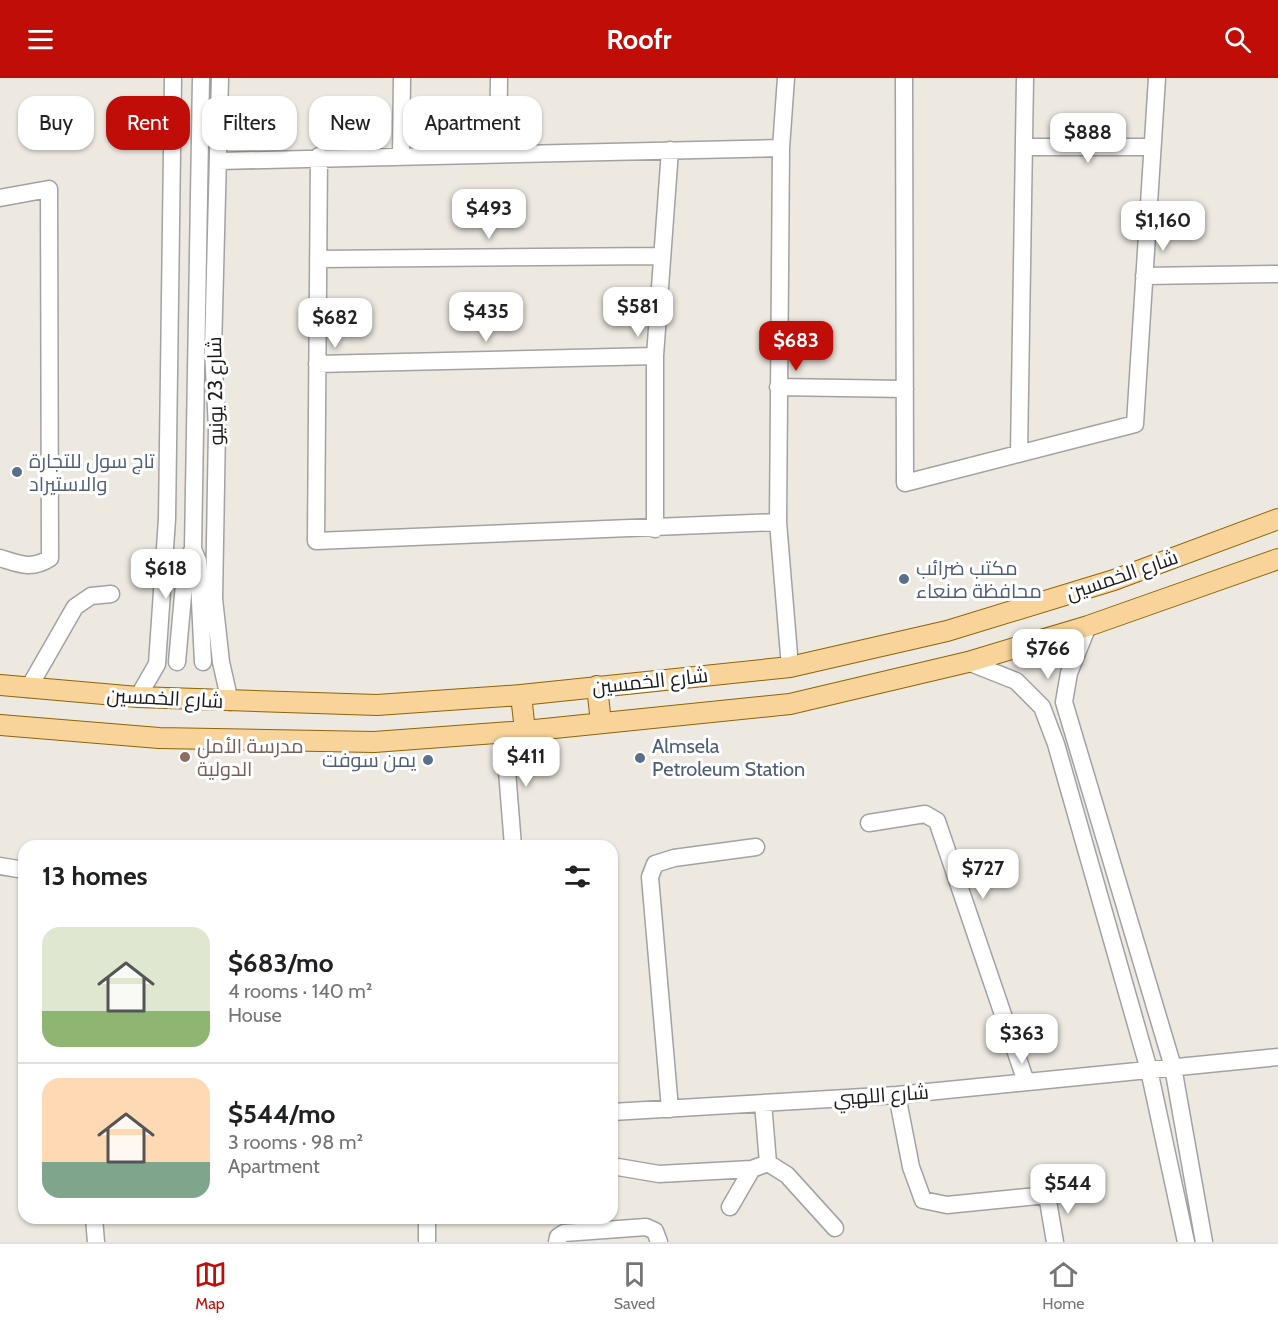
<!DOCTYPE html>
<meta charset="utf-8">
<style>
:root{--surface:#fff;--page:#f6f6f6;--text:#202124;--muted:#757577;--line:#e0e0e0;--accent:#c00d07}
body{margin:0;font-family:Cabin,Cairo,sans-serif;background:var(--page);color:var(--text);height:100vh;display:flex;flex-direction:column;font-size:22px;white-space:nowrap}
*{box-sizing:border-box;margin:0}
p{font-size:20px;color:var(--muted)}
.icon{flex:none;width:33px;height:33px;fill:none;stroke:currentColor;stroke-width:2;stroke-linecap:round;stroke-linejoin:round}
.map{position:relative;flex:1;overflow:hidden}
.panel{position:absolute;left:18px;top:762px;width:600px;height:384px;display:flex;flex-direction:column;background:var(--surface);border-radius:18px;box-shadow:0 2px 4px #0004}
.panel>*{flex:none}
.top-card{position:absolute;left:18px;top:18px;width:600px;height:54px;display:flex;gap:12px}
.price{position:absolute;translate:-50% -51px;padding:0 14px;border-radius:12px;background:#fff;color:#222;font-size:20px;line-height:39px;filter:drop-shadow(0 2px 3px #0008)}
.price::after{content:'';position:absolute;left:50%;top:36px;width:18px;height:14px;margin-left:-9px;background:inherit;clip-path:polygon(0 0,100% 0,50% 100%)}
.price.current{background:var(--accent);color:#fff}
ul{padding:0;list-style:none}
li{display:flex;align-items:center;gap:18px;height:150px;padding:0 24px}
li+li{border-top:2px solid var(--line)}
li span{display:grid;place-items:center;flex:none;width:168px;height:120px;border-radius:18px;color:#555}
li>.icon{margin-inline-start:auto}
span .icon{width:72px;height:72px;fill:#fffc;stroke-width:1}
li b{font-size:26px}
h2{display:flex;justify-content:space-between;align-items:center;height:72px;padding:0 24px;font-size:26px}
.chip{padding:0 21px;border-radius:18px;background:var(--surface);box-shadow:0 2px 4px #0004;font-size:21px;line-height:54px}
.chip.current{background:var(--accent);color:#fff}
header{display:flex;justify-content:space-between;align-items:center;height:78px;padding:0 24px;background:var(--accent);color:#fff;font-size:27px;font-weight:700}
.dock{display:flex;justify-content:space-around;align-items:center;height:84px;border-top:2px solid var(--line);background:var(--surface);font-size:16px;color:var(--muted)}
.dock a{display:grid;justify-items:center;gap:3px}
.dock .current{color:var(--accent)}
.map>svg:first-child{display:block}
.lines{fill:none;stroke-linecap:round;stroke-linejoin:round}
.minor-casing{stroke:#a2a2a2;stroke-width:19}
.major-casing{stroke:#8d6505;stroke-width:22}
.minor{stroke:#fff;stroke-width:16}
.major{stroke:#f8d39a;stroke-width:20}
.service-dot{fill:#5c6f8a;stroke:#fff;stroke-width:2}
.education-dot{fill:#8d6e63;stroke:#fff;stroke-width:2}
.labels{text-anchor:middle;stroke-width:6;stroke-linejoin:round;paint-order:stroke}
.street-label{font-size:20px;fill:#1b1b1b;stroke:#fff}
.service-label{font-size:20px;fill:#4e5e75;stroke:#fff;text-anchor:start}
.education-label{font-size:20px;fill:#785e54;stroke:#fff;text-anchor:start}
</style>
<header><svg class="icon" aria-label="menu" viewBox="0 0 24 24"><path d="M4 6h16M4 12h16M4 18h16"/></svg>Roofr<svg class="icon" aria-label="search" viewBox="0 0 24 24"><circle cx="10" cy="10" r="6"/><path d="M15 15l6 6"/></svg></header>
<div class="map">
<svg width="1278" height="1164" viewBox="0 0 1278 1164">
<rect width="100%" height="100%" fill="#ede9e1"/>
<g class="lines">
<!-- minor casing -->
<g class="minor-casing">
<path id="minor" d="M201,0L193,471L198,483L203,584
M220,0L213,272L217,350L214,521L221,584L230,624
M786,0L781,70L778,444L790,589
M904,0L905,405L1135,346L1157,0
M1024,69H1152
M498,75L499,0
M401,77L402,0
M319,78L316,463L778,444
M218,83L781,70
M0,120L49,111L50,480C32,492 19,486 0,480
M318,181L661,178
M1144,198L1278,196
M317,286L655,278
M778,309L905,311
M1019,376L1025,0
M655,451V278L670,72
M1088,548L1069,595L1064,624L1173,989L1204,1164
M177,584L186,484L193,471
M968,584L1016,603L1042,629L1056,666L1149,992L1186,1164
M28,611L75,529L91,518L111,516
M138,619L157,586L167,441L173,0
M504,655L513,768
M869,745L925,736L937,743L1026,1004
M0,788L24,792
M897,1017L911,1089L923,1122L947,1127L1047,1117L1055,1164
M670,1031L650,799L655,786L674,780L756,769
M612,1034L897,1017L1278,979
M768,1085L787,1097L835,1150
M612,1088L659,1096L752,1091
M730,1129L752,1091L768,1085L763,1025
M94,1140L96,1164
M427,1140V1164
M557,1164L558,1159L564,1155L646,1149L655,1153L659,1164"/>
</g>
<!-- major casing -->
<g class="major-casing">
<path id="major" d="M0,607L138,619L377,627L521,617L790,589L947,553L1114,502L1278,441
M597,608L601,645
M521,617L525,653
M0,647L159,660L374,664L525,653L790,626L968,584L1088,548L1278,481"/>
</g>
<!-- minor -->
<use href="#minor" class="minor"/>
<!-- major -->
<use href="#major" class="major"/>
</g>
<!-- markers -->
<g class="service-dot">
<circle cx="17" cy="394" r="6"/>
<circle cx="904" cy="501" r="6"/>
<circle cx="640" cy="680" r="6"/>
<circle cx="428" cy="682" r="6"/>
</g>
<circle class="education-dot" cx="185" cy="679" r="6"/>
<g class="labels">
<!-- street labels -->
<g class="street-label">
<text transform="translate(215 313) rotate(-91)" y="7">شارع 23 يونيو</text>
<text transform="translate(1122 497) rotate(-19)" y="7">شارع الخمسين</text>
<text transform="translate(650 603) rotate(-6)" y="7">شارع الخمسين</text>
<text transform="translate(165 620) rotate(3)" y="7">شارع الخمسين</text>
<text transform="translate(881 1017) rotate(-4)" y="7">شارع اللهبي</text>
</g>
<!-- service labels -->
<g class="service-label">
<text x="29" y="390">تاج سول للتجارة<tspan x="29" dy="23">والاستيراد</tspan></text>
<text x="916" y="497">مكتب ضرائب<tspan x="916" dy="23">محافظة صنعاء</tspan></text>
<text x="652" y="675">Almsela<tspan x="652" dy="23">Petroleum Station</tspan></text>
<text x="416" y="689" text-anchor="end">يمن سوفت</text>
</g>
<!-- education labels -->
<g class="education-label">
<text x="197" y="675">مدرسة الأمل<tspan x="197" dy="23">الدولية</tspan></text>
</g>
</g>
</svg>
<b class="price" style="left:1088px;top:86px">$888</b>
<b class="price" style="left:489px;top:162px">$493</b>
<b class="price" style="left:1163px;top:174px">$1,160</b>
<b class="price" style="left:638px;top:260px">$581</b>
<b class="price" style="left:486px;top:265px">$435</b>
<b class="price" style="left:335px;top:271px">$682</b>
<b class="price current" style="left:796px;top:294px">$683</b>
<b class="price" style="left:166px;top:522px">$618</b>
<b class="price" style="left:1048px;top:602px">$766</b>
<b class="price" style="left:526px;top:710px">$411</b>
<b class="price" style="left:983px;top:822px">$727</b>
<b class="price" style="left:1022px;top:987px">$363</b>
<b class="price" style="left:1068px;top:1137px">$544</b>
<div class="top-card">
<a class="chip">Buy</a>
<a class="chip current">Rent</a>
<a class="chip">Filters</a>
<a class="chip">New</a>
<a class="chip">Apartment</a>
</div>
<section class="panel">
<h2>13 homes<svg class="icon" aria-label="filters" viewBox="0 0 24 24"><path d="M4 7h16M4 17h16"/><circle cx="9" cy="7" r="2"/><circle cx="15" cy="17" r="2"/></svg></h2>
<ul>
<li><span style="background:linear-gradient(#dfe7d0 70%,#8fb573 0)"><svg class="icon" aria-label="home" viewBox="0 0 24 24"><path d="M3 11l9-7 9 7M6 9v11h12V9"/></svg></span><div><b>$683/mo</b><p>4 rooms · 140 m²</p><p>House</p></div></li>
<li><span style="background:linear-gradient(#ffd9b3 70%,#7fa58c 0)"><svg class="icon" aria-label="home" viewBox="0 0 24 24"><path d="M3 11l9-7 9 7M6 9v11h12V9"/></svg></span><div><b>$544/mo</b><p>3 rooms · 98 m²</p><p>Apartment</p></div></li>
</ul>
</section>
</div>
<nav class="dock">
<a class="current"><svg class="icon" aria-label="map" viewBox="0 0 24 24"><path d="M3 6l6-2 6 2 6-2v14l-6 2-6-2-6 2zM9 4v14M15 6v14"/></svg>Map</a>
<a><svg class="icon" aria-label="saved" viewBox="0 0 24 24"><path d="M7 4h10v16l-5-4-5 4z"/></svg>Saved</a>
<a><svg class="icon" aria-label="home" viewBox="0 0 24 24"><path d="M3 11l9-7 9 7M6 9v11h12V9"/></svg>Home</a>
</nav>
